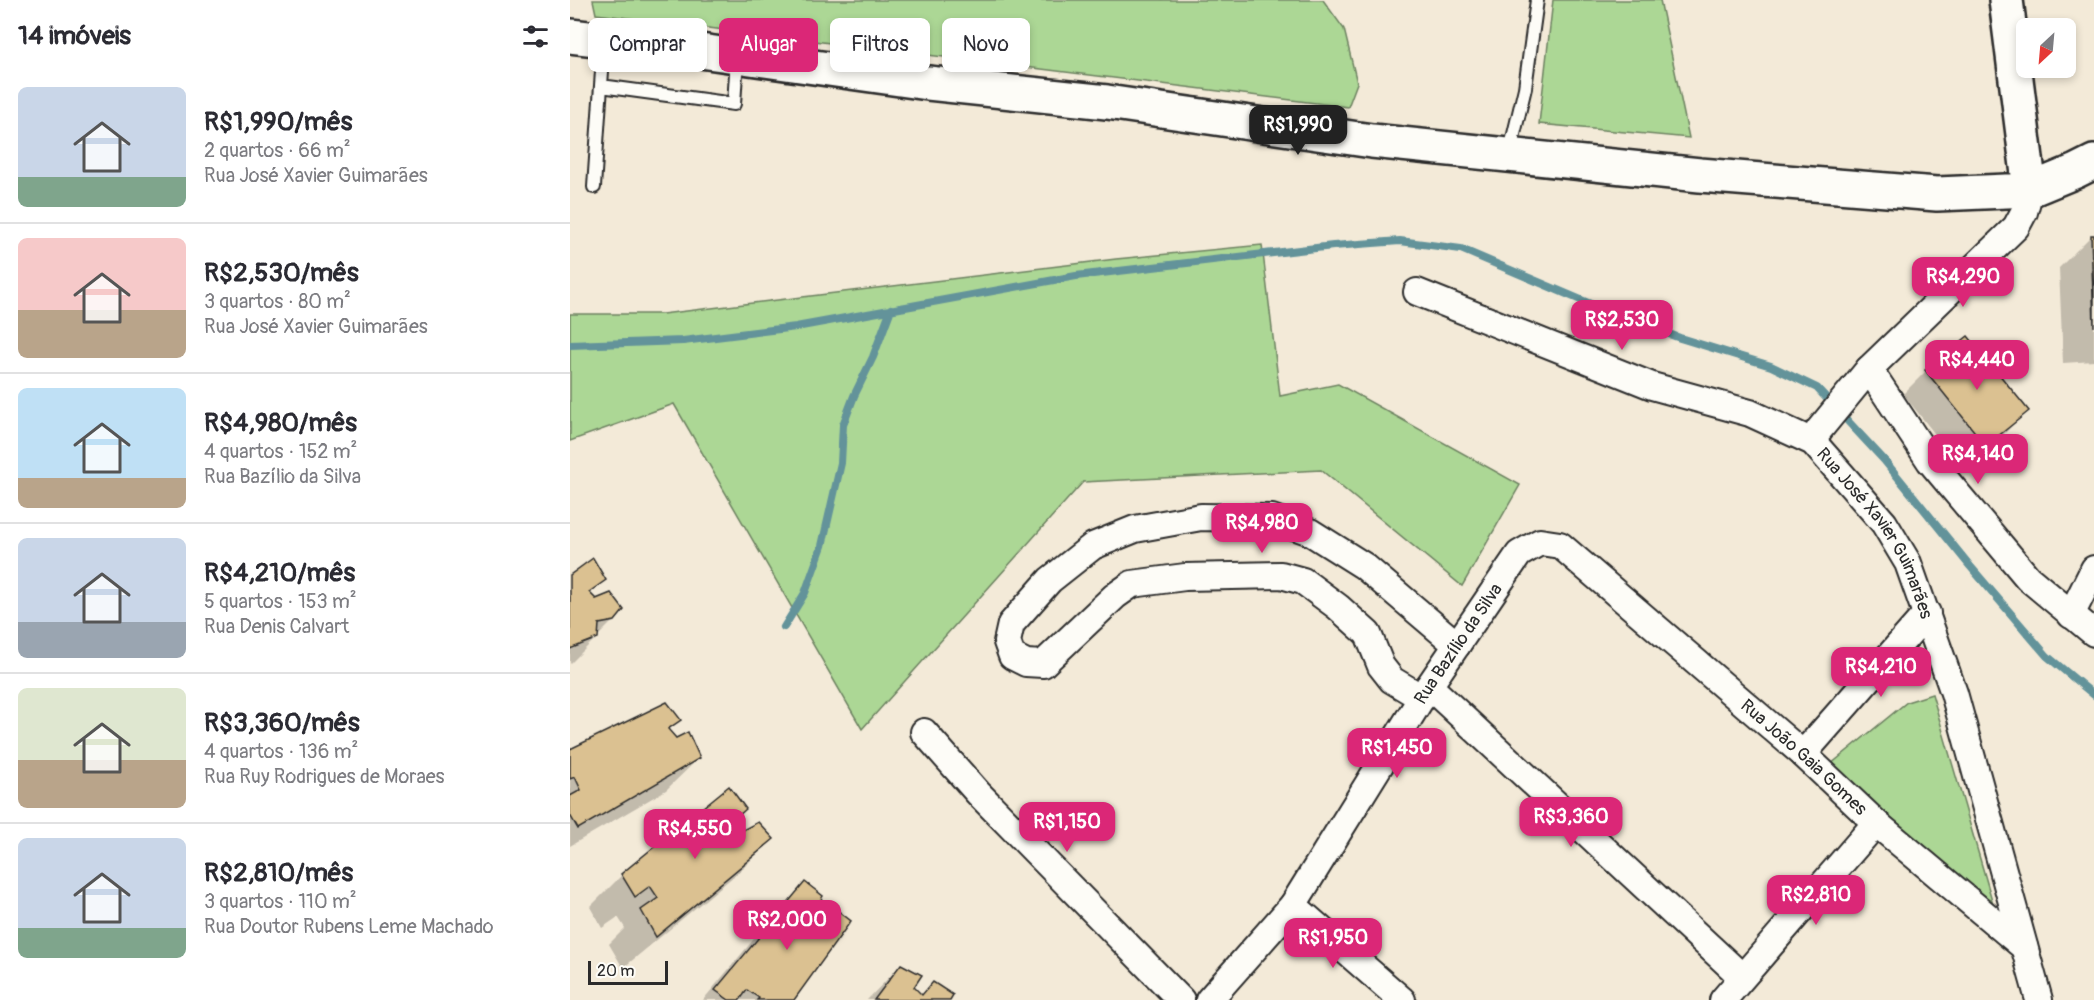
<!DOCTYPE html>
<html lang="pt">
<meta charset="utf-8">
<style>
:root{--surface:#fff;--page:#f7f7f7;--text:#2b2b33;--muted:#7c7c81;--line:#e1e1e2;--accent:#db2777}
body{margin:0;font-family:Pangolin,sans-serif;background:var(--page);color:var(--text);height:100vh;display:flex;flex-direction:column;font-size:22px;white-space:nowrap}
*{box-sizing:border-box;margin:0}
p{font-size:20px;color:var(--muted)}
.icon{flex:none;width:33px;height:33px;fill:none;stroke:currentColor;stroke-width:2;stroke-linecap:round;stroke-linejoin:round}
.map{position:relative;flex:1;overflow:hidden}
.sheet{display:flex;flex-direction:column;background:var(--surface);width:570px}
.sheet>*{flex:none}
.banner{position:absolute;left:18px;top:18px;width:570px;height:54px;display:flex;gap:12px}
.needle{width:39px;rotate:206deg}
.buttons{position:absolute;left:1446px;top:18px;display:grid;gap:12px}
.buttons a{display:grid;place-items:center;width:60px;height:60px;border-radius:9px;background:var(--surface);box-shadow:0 3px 9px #0003;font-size:30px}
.scale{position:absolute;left:18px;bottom:15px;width:80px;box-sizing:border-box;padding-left:6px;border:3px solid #2b2b2b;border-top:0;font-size:16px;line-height:21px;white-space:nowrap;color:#2b2b2b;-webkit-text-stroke:4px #fdfcf7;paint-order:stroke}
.price{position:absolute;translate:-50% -51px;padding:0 14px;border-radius:12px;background:var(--accent);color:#fff;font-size:20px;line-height:39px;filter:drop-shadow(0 2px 3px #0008)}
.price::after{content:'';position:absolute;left:50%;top:36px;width:18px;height:14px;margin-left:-9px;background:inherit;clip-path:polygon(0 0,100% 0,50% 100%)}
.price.current{background:#222;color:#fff}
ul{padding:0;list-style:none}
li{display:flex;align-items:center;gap:18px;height:150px;padding:0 18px}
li+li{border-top:2px solid var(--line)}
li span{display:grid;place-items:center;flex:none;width:168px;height:120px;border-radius:9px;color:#555}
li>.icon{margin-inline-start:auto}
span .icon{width:72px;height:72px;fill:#fffc;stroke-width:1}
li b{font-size:26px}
h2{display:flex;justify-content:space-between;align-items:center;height:72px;padding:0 18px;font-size:26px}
.chip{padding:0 21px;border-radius:9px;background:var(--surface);box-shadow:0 3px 9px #0003;font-size:21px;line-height:54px}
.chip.current{background:var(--accent);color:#fff}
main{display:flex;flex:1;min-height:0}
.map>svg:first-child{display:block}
.green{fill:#acd795;stroke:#6c8160;stroke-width:1.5}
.shadow{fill:#0003}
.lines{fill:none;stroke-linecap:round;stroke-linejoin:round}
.stream{stroke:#63939a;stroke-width:8}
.building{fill:#dbc191;stroke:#2b2b2b;stroke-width:1.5}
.lane-casing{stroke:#2b2b2b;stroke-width:16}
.street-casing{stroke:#2b2b2b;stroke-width:30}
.secondary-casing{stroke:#2b2b2b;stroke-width:38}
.lane{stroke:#fdfcf7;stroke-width:12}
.street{stroke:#fdfcf7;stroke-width:26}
.secondary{stroke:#fdfcf7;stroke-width:33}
.labels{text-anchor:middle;stroke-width:5;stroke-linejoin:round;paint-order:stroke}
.street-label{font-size:18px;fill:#2b2b2b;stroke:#fdfcf7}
</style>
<main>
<section class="sheet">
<h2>14 imóveis<svg class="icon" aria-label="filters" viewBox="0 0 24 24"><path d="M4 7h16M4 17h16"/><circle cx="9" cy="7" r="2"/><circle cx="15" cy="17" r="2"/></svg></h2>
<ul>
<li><span style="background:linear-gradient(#c9d6e8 75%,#7fa58c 0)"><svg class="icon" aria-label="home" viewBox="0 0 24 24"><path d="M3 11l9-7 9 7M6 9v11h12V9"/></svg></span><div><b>R$1,990/mês</b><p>2 quartos · 66 m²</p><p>Rua José Xavier Guimarães</p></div></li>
<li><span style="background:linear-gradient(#f6c9c9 60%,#b9a48a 0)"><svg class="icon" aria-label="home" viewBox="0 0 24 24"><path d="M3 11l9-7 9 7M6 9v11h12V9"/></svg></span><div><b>R$2,530/mês</b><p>3 quartos · 80 m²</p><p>Rua José Xavier Guimarães</p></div></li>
<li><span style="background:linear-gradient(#bfe0f5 75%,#b9a48a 0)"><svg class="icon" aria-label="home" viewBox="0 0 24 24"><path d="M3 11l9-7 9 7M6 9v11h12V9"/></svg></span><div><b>R$4,980/mês</b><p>4 quartos · 152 m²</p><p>Rua Bazílio da Silva</p></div></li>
<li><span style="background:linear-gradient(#c9d6e8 70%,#9aa5b1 0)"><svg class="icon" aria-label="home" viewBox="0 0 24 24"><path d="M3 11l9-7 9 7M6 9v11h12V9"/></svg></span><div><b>R$4,210/mês</b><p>5 quartos · 153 m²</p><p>Rua Denis Calvart</p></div></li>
<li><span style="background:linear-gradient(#dfe7d0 60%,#b9a48a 0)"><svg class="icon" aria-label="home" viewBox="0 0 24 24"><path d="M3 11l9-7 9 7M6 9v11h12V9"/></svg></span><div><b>R$3,360/mês</b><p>4 quartos · 136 m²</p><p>Rua Ruy Rodrigues de Moraes</p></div></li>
<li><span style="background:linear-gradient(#c9d6e8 75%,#7fa58c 0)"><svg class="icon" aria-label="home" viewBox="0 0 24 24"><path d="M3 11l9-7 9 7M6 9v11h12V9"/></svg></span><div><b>R$2,810/mês</b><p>3 quartos · 110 m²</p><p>Rua Doutor Rubens Leme Machado</p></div></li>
</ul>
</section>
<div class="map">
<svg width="1524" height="1000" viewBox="0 0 1524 1000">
<rect width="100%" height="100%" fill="#f3ead8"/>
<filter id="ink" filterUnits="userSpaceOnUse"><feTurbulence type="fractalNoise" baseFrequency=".0167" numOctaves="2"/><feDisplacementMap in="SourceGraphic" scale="12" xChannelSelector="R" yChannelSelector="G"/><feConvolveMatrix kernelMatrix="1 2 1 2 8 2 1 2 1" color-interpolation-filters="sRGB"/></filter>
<g filter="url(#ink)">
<!-- green -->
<path class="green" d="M23,0H753L774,29L787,83L778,107L26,14Z
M983,0H1090L1119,138L969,124Z
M692,245L710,396L768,384L950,485L892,586L751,470L513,482L292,729L104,404L0,441V314H92L546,259Z
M1362,694L1424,907L1255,769L1337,702Z"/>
<!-- shadow -->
<path class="shadow" d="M1521,236H1524V361L1493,363L1489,268Z
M1356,371L1457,411L1434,434L1392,468L1333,394Z
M0,577L34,580L19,595L44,620L0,664Z
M109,720L98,731L129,758L96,790L0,846V751Z
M164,818L172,832L202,839L170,871L53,968L39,944L55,928L48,917L32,928L20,907L52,875Z
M235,884L243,910L223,1000H133L203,916Z
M331,965L342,987L351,996L363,984L378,1000H297Z"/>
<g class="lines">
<!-- stream -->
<path class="stream" d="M0,345L113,341L226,327L506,276L763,246L830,241L891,249L1044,314L1110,338L1201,366L1247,388L1314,460L1400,566L1477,656L1524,695
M214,627L235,593L252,546L271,463L273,425L284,396L303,357L321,309"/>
</g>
<!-- building -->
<path class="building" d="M1521,235H1524V327Z
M1398,336L1459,411L1416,446L1355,370Z
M23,558L36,580L19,592L26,599L41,593L54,610L45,621L29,624L28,638L0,649V575Z
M97,702L111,720L98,729L106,738L118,732L130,758L8,829L0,815V796L11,790L5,777L0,779V749Z
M159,786L176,809L166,818L173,830L188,822L204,839L86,937L71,910L88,898L80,886L65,897L51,874Z
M235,882L253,896L245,910L253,914L262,906L281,921L224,1000H187L189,998L177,990L170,1000H159L145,990Z
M331,964L352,975L344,987L352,995L363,982L383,995L380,1000H304Z"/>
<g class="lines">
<!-- lane casing -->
<g class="lane-casing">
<path id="lane" d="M31,86L164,104L167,58
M939,155L955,88L967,0
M24,187L34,42"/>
</g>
<!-- street casing -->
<g class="street-casing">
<g id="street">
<path id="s1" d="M847,292L1082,386L1180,413L1243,442L1314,523L1338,563L1384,693L1469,1000"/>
<path d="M1299,369L1360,461L1458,578L1524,633"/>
<path d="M1243,442L1249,430L1299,369L1446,227L1454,212L1460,190"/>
<path d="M1501,615L1524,569"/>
<path d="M859,686L1172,977"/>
<path d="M852,698L822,680L811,666L798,634L768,607L733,581L711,575L615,577L562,584L545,596L473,664L456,663L442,656L437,642L441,624L480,580L523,546L565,529L631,517L702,518L740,532L794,566L887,645"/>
<path d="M354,732L408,793L611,1000"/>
<path d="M1233,754L1357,613"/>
<path d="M723,905L832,1000"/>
<path id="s2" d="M639,1000L723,905L859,686L949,554L970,542L990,545L1233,754L1306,823L1454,947"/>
<path d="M1153,1000L1306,823"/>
</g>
</g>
<!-- secondary casing -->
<g class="secondary-casing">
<path id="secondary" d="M1436,0L1460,190
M0,36L116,49L358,83L537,102L802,141L1130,175L1367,194L1460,190L1506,171L1524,162"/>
</g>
<!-- lane -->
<use href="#lane" class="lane"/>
<!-- street -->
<use href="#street" class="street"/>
<!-- secondary -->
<use href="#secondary" class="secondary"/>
</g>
</g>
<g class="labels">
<!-- street labels -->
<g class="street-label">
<text dy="6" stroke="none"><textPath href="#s1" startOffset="536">Rua José Xavier Guimarães</textPath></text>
<text dy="6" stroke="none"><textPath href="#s2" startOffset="436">Rua Bazílio da Silva</textPath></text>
<text dy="6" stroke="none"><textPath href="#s2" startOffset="912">Rua João Gaia Gomes</textPath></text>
</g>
</g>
</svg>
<div class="buttons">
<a><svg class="needle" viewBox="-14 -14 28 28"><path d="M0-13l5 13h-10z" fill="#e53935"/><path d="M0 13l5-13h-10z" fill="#7c7c81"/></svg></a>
</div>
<div class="scale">20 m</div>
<b class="price current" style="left:728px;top:156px">R$1,990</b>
<b class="price" style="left:1393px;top:308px">R$4,290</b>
<b class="price" style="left:1052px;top:351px">R$2,530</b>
<b class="price" style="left:1407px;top:391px">R$4,440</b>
<b class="price" style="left:1408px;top:485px">R$4,140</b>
<b class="price" style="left:692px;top:554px">R$4,980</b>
<b class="price" style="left:1311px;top:698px">R$4,210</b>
<b class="price" style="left:827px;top:779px">R$1,450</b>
<b class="price" style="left:1001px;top:848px">R$3,360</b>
<b class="price" style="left:497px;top:853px">R$1,150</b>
<b class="price" style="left:125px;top:860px">R$4,550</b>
<b class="price" style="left:1246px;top:926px">R$2,810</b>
<b class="price" style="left:217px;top:951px">R$2,000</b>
<b class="price" style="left:763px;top:969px">R$1,950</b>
<div class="banner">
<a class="chip">Comprar</a>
<a class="chip current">Alugar</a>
<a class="chip">Filtros</a>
<a class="chip">Novo</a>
</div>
</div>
</main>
